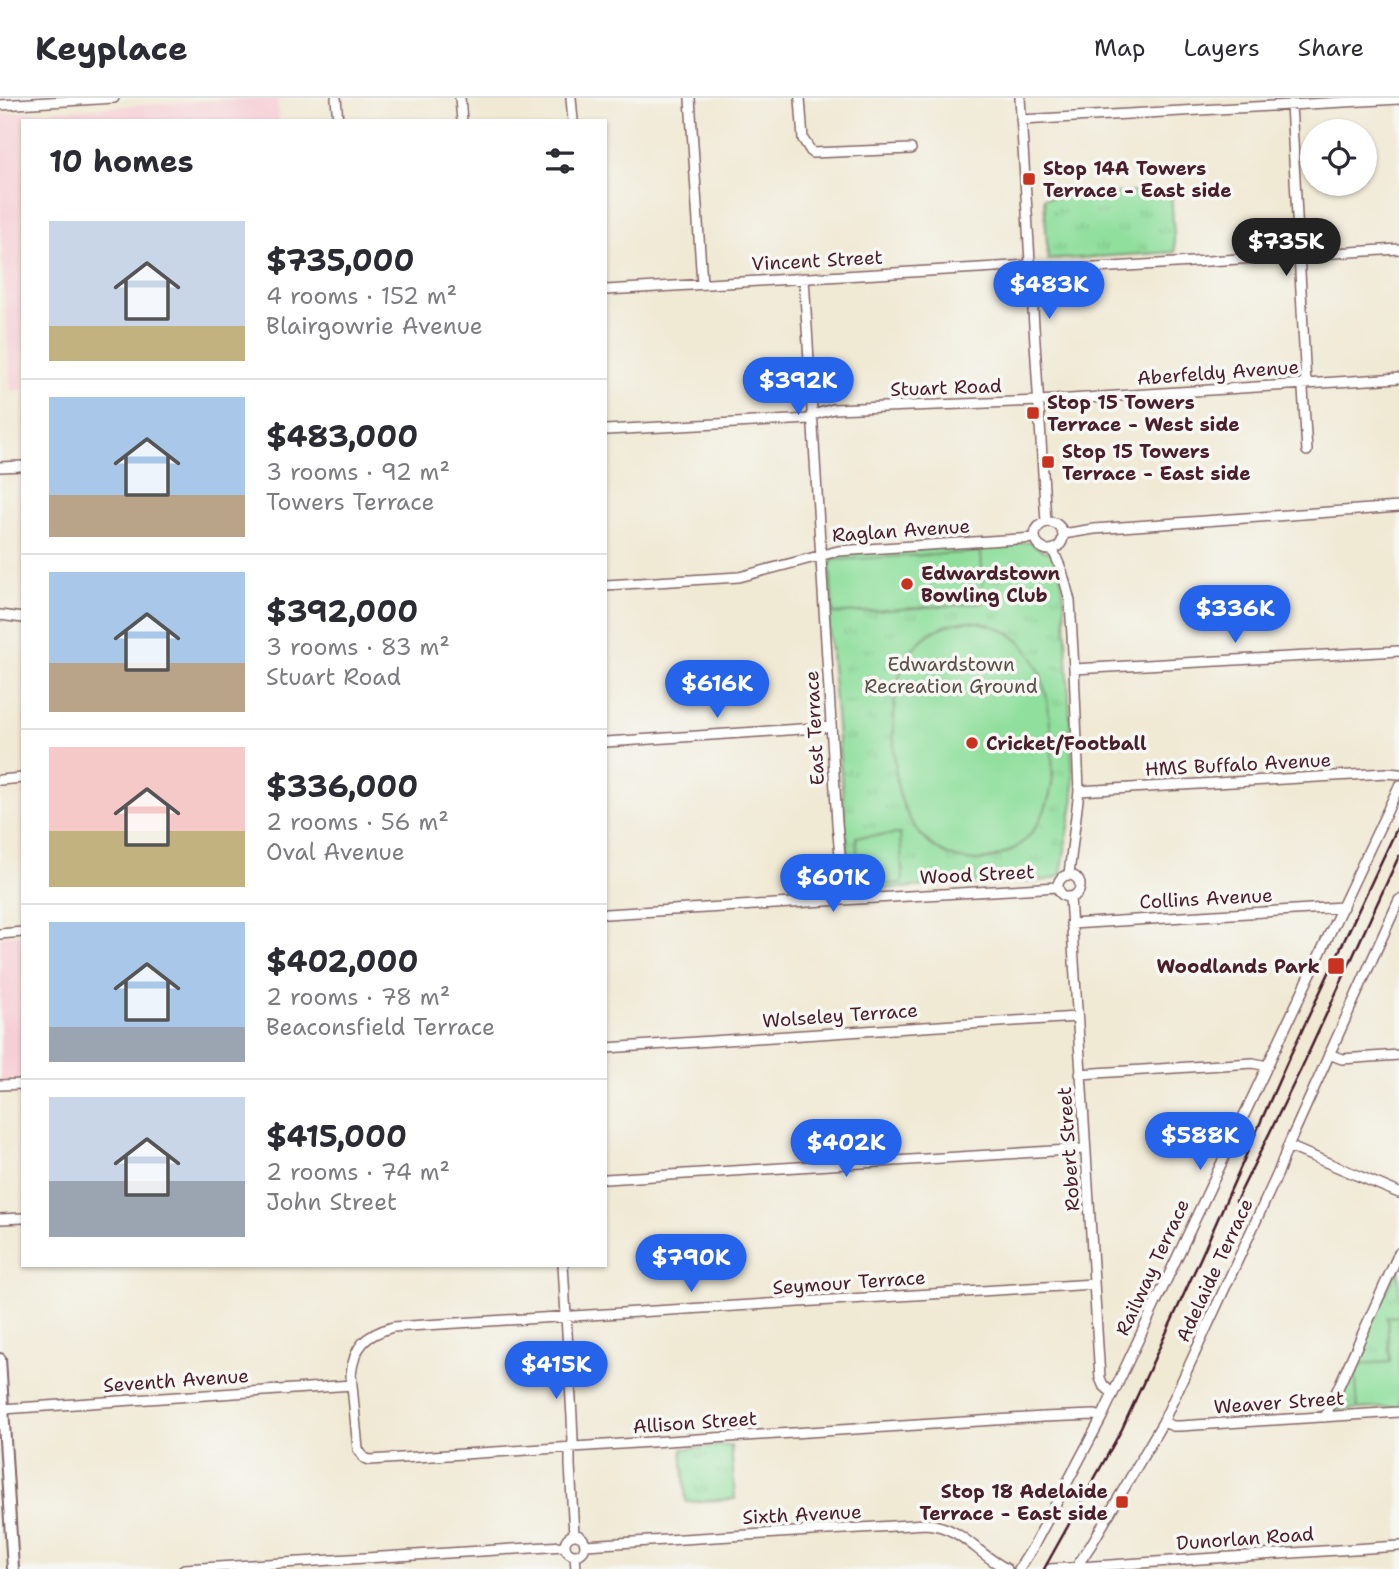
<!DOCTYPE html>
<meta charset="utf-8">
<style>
:root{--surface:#fff;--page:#f7f7f7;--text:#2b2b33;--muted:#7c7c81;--line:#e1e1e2;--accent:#2563eb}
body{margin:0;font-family:"Shantell Sans",sans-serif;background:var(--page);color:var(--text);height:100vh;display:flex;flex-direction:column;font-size:26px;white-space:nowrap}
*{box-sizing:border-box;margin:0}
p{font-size:23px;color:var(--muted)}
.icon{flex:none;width:38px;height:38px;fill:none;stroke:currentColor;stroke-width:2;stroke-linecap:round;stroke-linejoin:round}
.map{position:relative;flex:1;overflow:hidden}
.panel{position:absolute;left:21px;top:21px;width:586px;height:1148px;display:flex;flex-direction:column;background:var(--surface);border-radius:0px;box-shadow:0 2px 5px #0004}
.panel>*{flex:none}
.tools{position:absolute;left:1300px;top:21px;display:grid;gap:14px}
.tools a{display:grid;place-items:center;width:77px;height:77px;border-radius:50%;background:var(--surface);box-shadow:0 2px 5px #0004;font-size:35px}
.price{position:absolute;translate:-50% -60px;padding:0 16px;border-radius:24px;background:var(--accent);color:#fff;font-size:23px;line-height:46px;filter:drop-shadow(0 2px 4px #0008)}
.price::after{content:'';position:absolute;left:50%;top:42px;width:21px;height:16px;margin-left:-10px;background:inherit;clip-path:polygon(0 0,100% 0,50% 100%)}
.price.current{background:#222;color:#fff}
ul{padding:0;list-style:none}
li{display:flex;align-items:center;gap:21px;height:175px;padding:0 28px}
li+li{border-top:2px solid var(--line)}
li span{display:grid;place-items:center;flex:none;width:196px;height:140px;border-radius:0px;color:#555}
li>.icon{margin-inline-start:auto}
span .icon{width:84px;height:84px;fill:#fffc;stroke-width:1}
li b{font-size:30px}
h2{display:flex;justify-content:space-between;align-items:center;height:84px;padding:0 28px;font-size:30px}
header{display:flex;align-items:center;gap:42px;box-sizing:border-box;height:98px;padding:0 35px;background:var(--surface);border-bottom:2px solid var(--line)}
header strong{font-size:33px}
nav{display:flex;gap:38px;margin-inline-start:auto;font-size:24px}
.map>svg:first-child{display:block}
.built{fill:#f6cfd6}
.grass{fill:url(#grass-tufts);stroke:#6d7f64;stroke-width:2}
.garden{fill:#90df9d;stroke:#6d7f64;stroke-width:2}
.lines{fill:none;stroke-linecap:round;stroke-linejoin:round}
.minor-casing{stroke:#846666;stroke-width:12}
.major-casing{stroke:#846666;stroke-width:14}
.minor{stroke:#fff;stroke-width:9}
.major{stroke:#fff;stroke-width:10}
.rail{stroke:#4a1f2b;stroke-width:2.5}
.poi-dot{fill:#c8321e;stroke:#f6f6f2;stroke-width:2.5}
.labels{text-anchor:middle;stroke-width:7;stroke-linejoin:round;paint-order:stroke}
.poi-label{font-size:19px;font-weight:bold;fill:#4a1f2b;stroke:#f6f6f2;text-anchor:start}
.street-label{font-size:19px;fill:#4a1f2b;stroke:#f6f6f2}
.park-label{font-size:19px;fill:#5c4f48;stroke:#f6f6f2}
</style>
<header>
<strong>Keyplace</strong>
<nav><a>Map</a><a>Layers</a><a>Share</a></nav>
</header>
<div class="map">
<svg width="1399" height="1471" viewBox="0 0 1399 1471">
<defs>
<pattern id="grass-tufts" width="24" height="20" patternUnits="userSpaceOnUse" patternTransform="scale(1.75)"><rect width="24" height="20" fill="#90df9d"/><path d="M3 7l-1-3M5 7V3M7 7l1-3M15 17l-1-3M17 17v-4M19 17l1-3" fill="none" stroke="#7ebf87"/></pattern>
</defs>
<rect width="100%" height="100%" fill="#f6f6f2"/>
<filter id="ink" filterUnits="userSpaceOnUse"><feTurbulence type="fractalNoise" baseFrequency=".0143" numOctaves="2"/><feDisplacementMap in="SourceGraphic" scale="14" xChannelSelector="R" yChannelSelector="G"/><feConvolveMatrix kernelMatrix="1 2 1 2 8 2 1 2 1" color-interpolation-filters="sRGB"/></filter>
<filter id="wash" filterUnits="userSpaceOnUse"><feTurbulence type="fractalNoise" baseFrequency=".00686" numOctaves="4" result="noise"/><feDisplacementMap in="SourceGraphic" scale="28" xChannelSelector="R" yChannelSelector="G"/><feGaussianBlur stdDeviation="1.57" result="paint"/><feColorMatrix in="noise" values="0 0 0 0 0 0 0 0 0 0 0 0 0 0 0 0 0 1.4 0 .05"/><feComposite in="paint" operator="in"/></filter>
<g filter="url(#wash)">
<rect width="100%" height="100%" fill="#f0e9d4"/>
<!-- built -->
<path class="built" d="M256,0H277L279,23H23V292L11,293L0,126V16Z
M23,837V982L0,983V838Z"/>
<!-- grass -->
<path class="grass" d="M1171,92L1175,154L1048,162L1044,100Z
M1033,444C1038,450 1042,454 1051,454L1060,474L1064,499L1074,699L1061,776L1055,780L1047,782L858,792L850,785L823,459L841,456Z
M1399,1167V1309L1331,1312Z
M731,1347L735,1401L686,1404L682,1351Z"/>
<!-- garden -->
<path class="garden" d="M981,454L984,505L833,516L830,467L834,462Z
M968,523C1036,529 1047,580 1051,638C1051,653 1054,670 1052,686C1048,713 1033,742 1008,754C957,779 913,745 899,695C895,680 895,664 894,648C891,590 898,531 968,523Z
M900,736L903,785L859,788L856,739Z
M1399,1218V1309L1358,1311L1355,1270L1357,1266L1390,1264L1387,1219Z"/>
</g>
<g filter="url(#ink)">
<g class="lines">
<!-- minor casing -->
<g class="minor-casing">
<path id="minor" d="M336,0L338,23
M460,0L462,23
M571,0L573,23
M690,0L702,186
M800,0L803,41L812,55L911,51
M1020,0L1046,424
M1291,6L1306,286L1303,291L1307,353
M0,7L114,0
M1021,22L1399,1
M1031,174L1399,151
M804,180L837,725L844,801
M606,192L1030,167
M606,332L810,321L813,317L833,311L1039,303L1399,280
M0,369L23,368
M1035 438a14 14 0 1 1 28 0a14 14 0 1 1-28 0Z
M1063,436L1094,431L1399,409
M1053,452L1062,473L1070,503L1074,571L1079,693L1069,776
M606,487L739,479L838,453L1035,440
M0,517L23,520
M1074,571L1399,553
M606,644L831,629
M0,682L23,680
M1079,693L1386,675L1399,676
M1058 788a11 11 0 1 1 22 0a11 11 0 1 1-22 0Z
M1070,799L1100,1280L1103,1287L1112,1295
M606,816L1058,789
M1071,826L1343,809
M0,836L23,834
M606,950L1077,919
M1329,956L1342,961L1399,957
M1080,976L1253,965L1267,968
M0,987L23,986
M1288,1048L1399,1095
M606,1081L1085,1051
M0,1121L23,1120
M563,1167L572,1319L573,1343L570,1356V1367L574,1437
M1094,1186L393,1229C365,1237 354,1248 351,1277L358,1351L364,1360L370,1362L1043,1319L1095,1317L1102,1319
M3,1311L352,1287
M1325,1319L1399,1155
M1163,1324L1173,1328H1180L1399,1314
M565 1447a10 10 0 1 1 20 0a10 10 0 1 1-20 0Z
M585,1447L926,1426C963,1429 976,1456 1007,1471
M575,1458L576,1471
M184,1471L564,1448
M1019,1471L1033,1449L1102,1319L1399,688
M1050,1471L1399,1448
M1075,1471L1091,1447L1163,1324L1278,1075L1288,1048L1399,802"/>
</g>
<!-- major casing -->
<g class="major-casing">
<path id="major" d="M0,1261L13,1471"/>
</g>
<!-- minor -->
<use href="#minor" class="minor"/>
<!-- major -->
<use href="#major" class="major"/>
<!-- rail -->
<path class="rail" d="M1236,1103L1302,969L1399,758
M1044,1471L1122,1331L1201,1159L1288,962L1399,726"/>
</g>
</g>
<!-- markers -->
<g class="poi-dot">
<rect x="1022" y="74" width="14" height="14" rx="3.5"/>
<rect x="1026" y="308" width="14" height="14" rx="3.5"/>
<rect x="1041" y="357" width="14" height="14" rx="3.5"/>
<circle cx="907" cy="486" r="7"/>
<circle cx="972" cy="645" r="7"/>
<rect x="1327" y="859" width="18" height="18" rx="3.5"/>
<rect x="1115" y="1397" width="14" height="14" rx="3.5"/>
</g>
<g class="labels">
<!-- poi labels -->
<g class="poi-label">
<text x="1043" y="77">Stop 14A Towers<tspan x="1043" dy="22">Terrace - East side</tspan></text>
<text x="1047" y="311">Stop 15 Towers<tspan x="1047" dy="22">Terrace - West side</tspan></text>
<text x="1062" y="360">Stop 15 Towers<tspan x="1062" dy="22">Terrace - East side</tspan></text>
<text x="921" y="482">Edwardstown<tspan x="921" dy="22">Bowling Club</tspan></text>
<text x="986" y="652">Cricket/Football</text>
<text x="1320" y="875" text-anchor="end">Woodlands Park</text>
<text x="1108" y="1400" text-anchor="end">Stop 18 Adelaide<tspan x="1108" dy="22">Terrace - East side</tspan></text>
</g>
<!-- street labels -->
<g class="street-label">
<text transform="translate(817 162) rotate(-3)" y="7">Vincent Street</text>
<text transform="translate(1218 274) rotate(-4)" y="7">Aberfeldy Avenue</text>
<text transform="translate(946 289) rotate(-2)" y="7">Stuart Road</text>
<text transform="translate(901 432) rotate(-4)" y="7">Raglan Avenue</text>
<text transform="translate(814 630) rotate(-93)" y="7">East Terrace</text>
<text transform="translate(1238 666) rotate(-3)" y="7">HMS Buffalo Avenue</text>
<text transform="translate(977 776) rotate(-3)" y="7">Wood Street</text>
<text transform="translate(1206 800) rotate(-3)" y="7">Collins Avenue</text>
<text transform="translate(840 917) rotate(-4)" y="7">Wolseley Terrace</text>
<text transform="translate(1068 1051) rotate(-94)" y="7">Robert Street</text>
<text transform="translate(1152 1169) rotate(-65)" y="7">Railway Terrace</text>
<text transform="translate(1214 1172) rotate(-65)" y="7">Adelaide Terrace</text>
<text transform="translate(849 1184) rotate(-4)" y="7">Seymour Terrace</text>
<text transform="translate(176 1282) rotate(-4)" y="7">Seventh Avenue</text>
<text transform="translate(1279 1304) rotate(-4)" y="7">Weaver Street</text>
<text transform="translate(695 1324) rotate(-4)" y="7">Allison Street</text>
<text transform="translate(802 1416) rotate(-3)" y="7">Sixth Avenue</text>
<text transform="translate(1245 1440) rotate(-4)" y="7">Dunorlan Road</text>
</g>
<!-- park labels -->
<g class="park-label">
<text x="951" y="573">Edwardstown<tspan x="951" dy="22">Recreation Ground</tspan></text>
</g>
</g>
</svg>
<div class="tools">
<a><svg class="icon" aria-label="locate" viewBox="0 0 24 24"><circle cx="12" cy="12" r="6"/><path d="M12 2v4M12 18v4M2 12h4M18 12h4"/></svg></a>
</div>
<b class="price current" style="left:1286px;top:180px">$735K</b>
<b class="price" style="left:1049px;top:223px">$483K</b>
<b class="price" style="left:798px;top:319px">$392K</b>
<b class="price" style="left:1235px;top:547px">$336K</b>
<b class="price" style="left:717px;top:622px">$616K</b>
<b class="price" style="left:833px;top:816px">$601K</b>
<b class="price" style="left:1200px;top:1074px">$588K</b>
<b class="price" style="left:846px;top:1081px">$402K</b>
<b class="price" style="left:691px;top:1196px">$790K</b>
<b class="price" style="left:556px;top:1303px">$415K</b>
<section class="panel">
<h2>10 homes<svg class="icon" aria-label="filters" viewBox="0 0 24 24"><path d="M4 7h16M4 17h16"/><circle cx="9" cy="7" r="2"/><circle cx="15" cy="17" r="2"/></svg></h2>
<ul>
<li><span style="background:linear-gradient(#c9d6e8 75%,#c2b280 0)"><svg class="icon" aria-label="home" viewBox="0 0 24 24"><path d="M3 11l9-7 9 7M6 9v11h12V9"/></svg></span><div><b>$735,000</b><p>4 rooms · 152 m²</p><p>Blairgowrie Avenue</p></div></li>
<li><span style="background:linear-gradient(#a9c7e8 70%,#b9a48a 0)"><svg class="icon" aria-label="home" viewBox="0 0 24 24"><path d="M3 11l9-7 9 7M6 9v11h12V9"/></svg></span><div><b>$483,000</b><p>3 rooms · 92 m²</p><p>Towers Terrace</p></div></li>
<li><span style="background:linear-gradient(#a9c7e8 65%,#b9a48a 0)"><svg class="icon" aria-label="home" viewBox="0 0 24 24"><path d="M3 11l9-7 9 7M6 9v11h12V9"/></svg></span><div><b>$392,000</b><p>3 rooms · 83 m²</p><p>Stuart Road</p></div></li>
<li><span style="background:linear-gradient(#f6c9c9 60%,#c2b280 0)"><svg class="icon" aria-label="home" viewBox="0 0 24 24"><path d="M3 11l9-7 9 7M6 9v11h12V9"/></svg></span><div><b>$336,000</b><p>2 rooms · 56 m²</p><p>Oval Avenue</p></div></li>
<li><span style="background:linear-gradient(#a9c7e8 75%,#9aa5b1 0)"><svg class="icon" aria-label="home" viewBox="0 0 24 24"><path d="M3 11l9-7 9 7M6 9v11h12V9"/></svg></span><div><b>$402,000</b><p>2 rooms · 78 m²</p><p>Beaconsfield Terrace</p></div></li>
<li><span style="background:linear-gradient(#c9d6e8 60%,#9aa5b1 0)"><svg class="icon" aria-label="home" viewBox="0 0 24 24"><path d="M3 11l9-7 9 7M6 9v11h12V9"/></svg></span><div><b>$415,000</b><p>2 rooms · 74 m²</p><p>John Street</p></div></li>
</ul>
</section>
</div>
